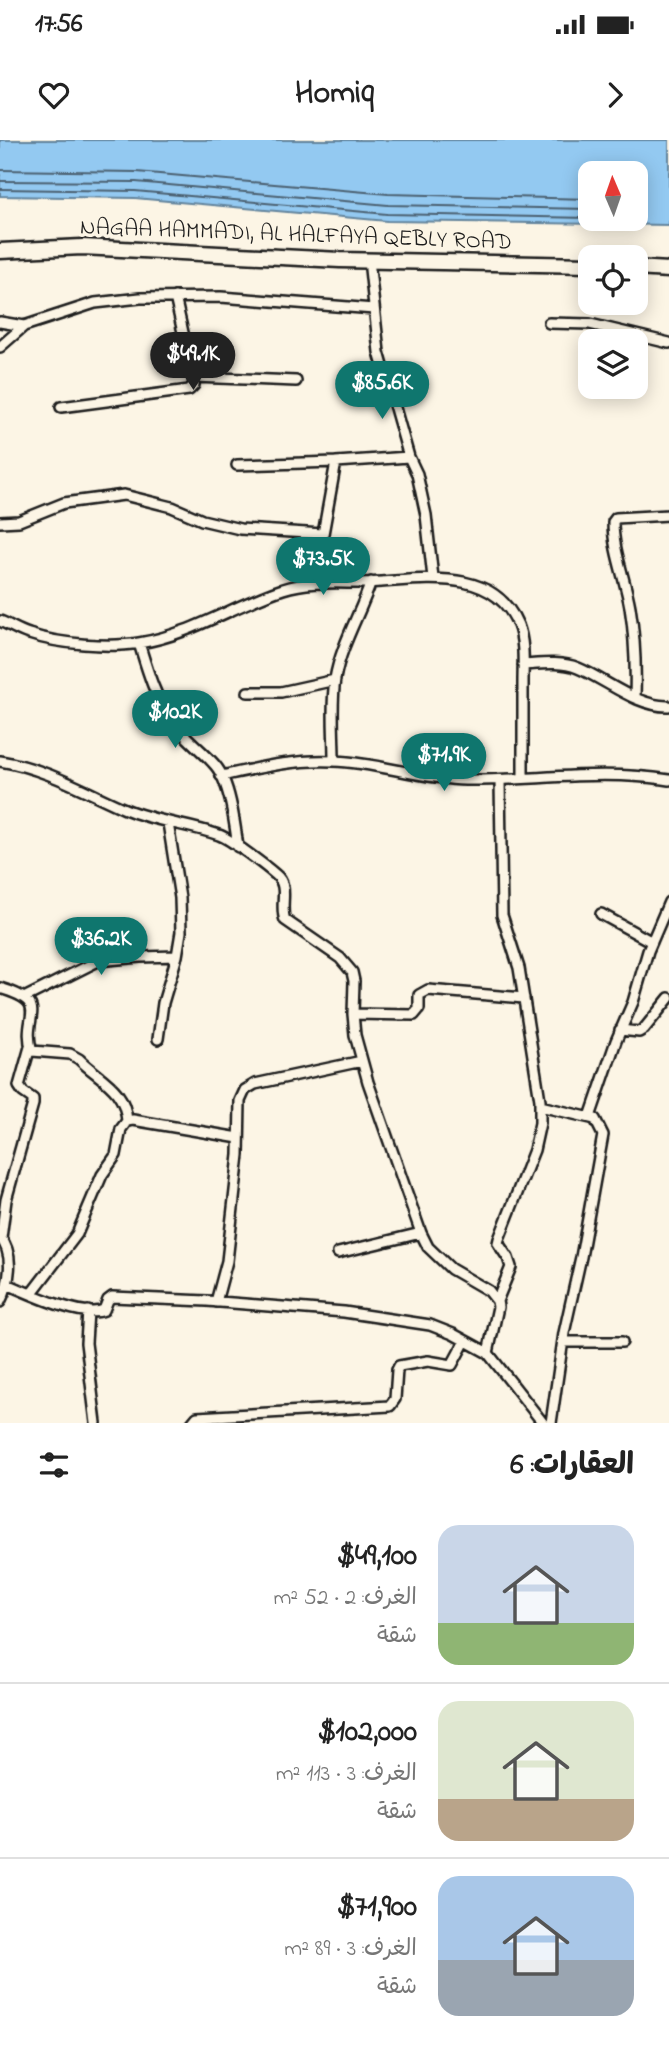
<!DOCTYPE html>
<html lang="ar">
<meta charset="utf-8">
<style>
:root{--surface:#fff;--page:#f2f2f2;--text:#222;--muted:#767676;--line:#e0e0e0;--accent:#0f766e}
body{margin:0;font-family:"Indie Flower","Playpen Sans Arabic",sans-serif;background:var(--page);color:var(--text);direction:rtl;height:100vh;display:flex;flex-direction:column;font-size:26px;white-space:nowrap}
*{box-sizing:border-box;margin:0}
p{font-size:23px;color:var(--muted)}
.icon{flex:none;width:38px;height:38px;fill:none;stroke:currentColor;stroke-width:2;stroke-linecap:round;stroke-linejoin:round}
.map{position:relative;height:1283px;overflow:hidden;direction:ltr}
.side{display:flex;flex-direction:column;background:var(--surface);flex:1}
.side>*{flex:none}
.needle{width:46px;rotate:358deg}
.controls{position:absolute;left:578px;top:21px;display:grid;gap:14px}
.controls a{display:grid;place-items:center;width:70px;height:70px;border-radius:14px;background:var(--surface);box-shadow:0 4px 18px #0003;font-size:35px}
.price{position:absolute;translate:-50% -60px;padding:0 16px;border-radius:24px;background:var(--accent);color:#fff;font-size:23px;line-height:46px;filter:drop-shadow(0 2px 4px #0008)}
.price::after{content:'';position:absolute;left:50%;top:42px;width:21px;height:16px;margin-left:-10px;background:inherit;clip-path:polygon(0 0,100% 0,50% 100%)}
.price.on{background:#222;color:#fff}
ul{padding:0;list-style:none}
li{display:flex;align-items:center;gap:21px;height:175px;padding:0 35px}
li+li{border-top:2px solid var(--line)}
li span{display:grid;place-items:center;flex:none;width:196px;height:140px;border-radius:21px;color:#555}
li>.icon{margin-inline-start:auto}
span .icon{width:84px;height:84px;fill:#fffc;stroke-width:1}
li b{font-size:30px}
h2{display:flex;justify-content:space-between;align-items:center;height:84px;padding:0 35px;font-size:30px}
.status{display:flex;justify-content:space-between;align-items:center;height:49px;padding:0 35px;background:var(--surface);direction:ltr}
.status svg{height:19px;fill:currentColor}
header{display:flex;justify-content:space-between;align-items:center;height:91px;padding:0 35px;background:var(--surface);font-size:32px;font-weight:800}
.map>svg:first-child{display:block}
.water{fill:#93c9f1;stroke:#63849c;stroke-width:2;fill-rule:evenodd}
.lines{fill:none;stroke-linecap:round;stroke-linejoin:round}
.shore{stroke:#4c6171;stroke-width:2}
.street-casing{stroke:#1c1c1c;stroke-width:14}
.primary-casing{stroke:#1c1c1c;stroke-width:19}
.street{stroke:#fcf5e5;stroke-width:9}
.primary{stroke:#fcf5e5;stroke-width:14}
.labels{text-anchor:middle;stroke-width:7;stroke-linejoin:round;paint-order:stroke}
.street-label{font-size:23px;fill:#1c1c1c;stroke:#fcf5e5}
</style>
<div class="status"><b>17:56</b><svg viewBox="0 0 49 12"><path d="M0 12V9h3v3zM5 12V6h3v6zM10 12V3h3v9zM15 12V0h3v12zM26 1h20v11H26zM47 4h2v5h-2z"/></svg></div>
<header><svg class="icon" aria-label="forward" viewBox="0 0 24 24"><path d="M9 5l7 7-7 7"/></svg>Homiq<svg class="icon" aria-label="heart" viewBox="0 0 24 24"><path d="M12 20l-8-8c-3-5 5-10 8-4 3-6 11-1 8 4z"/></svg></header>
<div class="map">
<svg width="669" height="1283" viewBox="0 0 669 1283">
<rect width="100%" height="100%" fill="#fcf5e5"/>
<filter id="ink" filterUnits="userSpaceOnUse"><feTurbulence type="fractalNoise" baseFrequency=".0143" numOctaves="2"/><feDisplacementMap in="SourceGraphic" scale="14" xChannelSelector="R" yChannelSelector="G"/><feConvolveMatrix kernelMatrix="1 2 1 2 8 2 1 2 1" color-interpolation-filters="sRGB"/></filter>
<g filter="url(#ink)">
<!-- water -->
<path class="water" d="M0,0H669V85L387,81L135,58L0,56ZM590,33H635V79H590Z"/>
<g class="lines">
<!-- shore -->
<path class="shore" d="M0,30L137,32L388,54L590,59
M0,41L136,42L388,65L590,69
M0,49L135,51L387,74L590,78"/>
<!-- street casing -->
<g class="street-casing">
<path id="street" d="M369,120L379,212L409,317L417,334L426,375L433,438
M175,157L193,237L296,241
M0,182L24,186L95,163L140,158L221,157L374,169
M549,183L590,184L669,203
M0,207L24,186
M61,267L189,250L194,245L193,237
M237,325L336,322
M0,382L19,381L64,363L124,355L172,367L202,380L240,389L323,394L315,442
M323,394L336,322L409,317
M0,481C10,485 19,491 29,494C58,504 109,508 139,503C191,495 234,465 283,449C309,441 334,443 361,443C413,442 492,422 518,485C525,503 523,524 523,543C523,574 523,606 523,638
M139,503C147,529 154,555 170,578C183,597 200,608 215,625C230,642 235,685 238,707
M523,525C540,524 561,521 578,528C607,540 637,567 669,566
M248,552H281L335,540
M635,558C636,527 635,497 630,467C625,438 613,411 613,382L616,378L669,375
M334,620C334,594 331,565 335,539C341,505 360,474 371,442
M0,621C45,628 84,651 125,669C156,682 188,684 219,695C229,698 267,727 276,735C290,746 279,766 285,780L340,818L352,832L354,841L353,874L355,895L368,942L421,1093L428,1107L451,1129L489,1151L497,1161L498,1167L488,1213L543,1283
M221,636C258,628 295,619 333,621C377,622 420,639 465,640C533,641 601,629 669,640
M601,774L652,802
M0,848C54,864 20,876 32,911L70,914L79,919C100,940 125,948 127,981
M26,857L98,821L140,817L177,816
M353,874L414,875L419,869V855L428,850L524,858
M620,890L639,892L644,889L669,858
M158,899L163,863L177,816L181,792L180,758L168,683
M540,966L595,979L603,995L581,1117L564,1193L551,1283
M590,977L616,901L633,862L648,811L669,762
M0,1097C15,1115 10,1143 0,1162
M1,1098L6,1060L33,964V959L23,952L19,946L30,907
M338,1113L421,1093
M7,1144C28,1153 83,1179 104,1170L108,1160L112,1157L207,1161L344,1172L430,1185L453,1194L488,1213
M31,1154L77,1094L102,1035L116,1015L121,989L127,981L133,980L239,998
M497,1161L511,1127L508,1118L498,1103L499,1099L534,1010L540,983V960L519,828L502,775L500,640
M216,1162L227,1121L239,1015L240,961L245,950L255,944L362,921
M88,1171L86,1203L96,1283
M563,1202H622
M192,1283L197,1277L390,1266L395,1259L397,1230L399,1226L428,1221L452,1225L465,1201"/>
</g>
<!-- primary casing -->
<g class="primary-casing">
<path id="primary" d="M0,111L82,107L340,120L590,125
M635,128L669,130"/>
</g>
<!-- street -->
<use href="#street" class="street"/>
<!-- primary -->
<use href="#primary" class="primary"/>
</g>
</g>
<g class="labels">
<!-- street labels -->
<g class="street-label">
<text transform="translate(296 93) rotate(2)" y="8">NAGAA HAMMADI, AL HALFAYA QEBLY ROAD</text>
</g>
</g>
</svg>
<div class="controls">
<a><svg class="needle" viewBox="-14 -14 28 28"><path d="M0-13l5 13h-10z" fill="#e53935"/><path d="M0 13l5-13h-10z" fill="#767676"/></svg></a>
<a><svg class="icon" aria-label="locate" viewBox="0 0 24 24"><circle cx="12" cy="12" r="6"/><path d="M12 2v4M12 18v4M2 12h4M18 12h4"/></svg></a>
<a><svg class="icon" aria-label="layers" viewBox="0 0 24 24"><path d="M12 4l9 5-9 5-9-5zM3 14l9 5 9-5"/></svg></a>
</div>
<b class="price on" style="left:193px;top:252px">$49.1K</b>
<b class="price" style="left:382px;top:281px">$85.6K</b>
<b class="price" style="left:323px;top:457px">$73.5K</b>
<b class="price" style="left:175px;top:610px">$102K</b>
<b class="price" style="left:444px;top:653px">$71.9K</b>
<b class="price" style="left:101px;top:837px">$36.2K</b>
</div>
<section class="side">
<h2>العقارات: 6<svg class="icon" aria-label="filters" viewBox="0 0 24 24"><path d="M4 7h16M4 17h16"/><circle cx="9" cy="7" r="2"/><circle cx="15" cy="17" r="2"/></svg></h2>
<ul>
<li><span style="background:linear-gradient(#c9d6e8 70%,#8fb573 0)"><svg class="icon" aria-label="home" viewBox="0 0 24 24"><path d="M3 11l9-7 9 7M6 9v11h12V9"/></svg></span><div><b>$49,100</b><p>الغرف: 2 · 52 m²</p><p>شقة</p></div></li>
<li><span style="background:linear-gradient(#dfe7d0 70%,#b9a48a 0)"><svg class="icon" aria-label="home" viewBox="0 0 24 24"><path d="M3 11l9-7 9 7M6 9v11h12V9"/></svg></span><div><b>$102,000</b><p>الغرف: 3 · 113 m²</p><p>شقة</p></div></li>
<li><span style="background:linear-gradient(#a9c7e8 60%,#9aa5b1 0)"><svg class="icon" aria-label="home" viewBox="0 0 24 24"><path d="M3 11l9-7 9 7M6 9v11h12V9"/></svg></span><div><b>$71,900</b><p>الغرف: 3 · 89 m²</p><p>شقة</p></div></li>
</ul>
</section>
